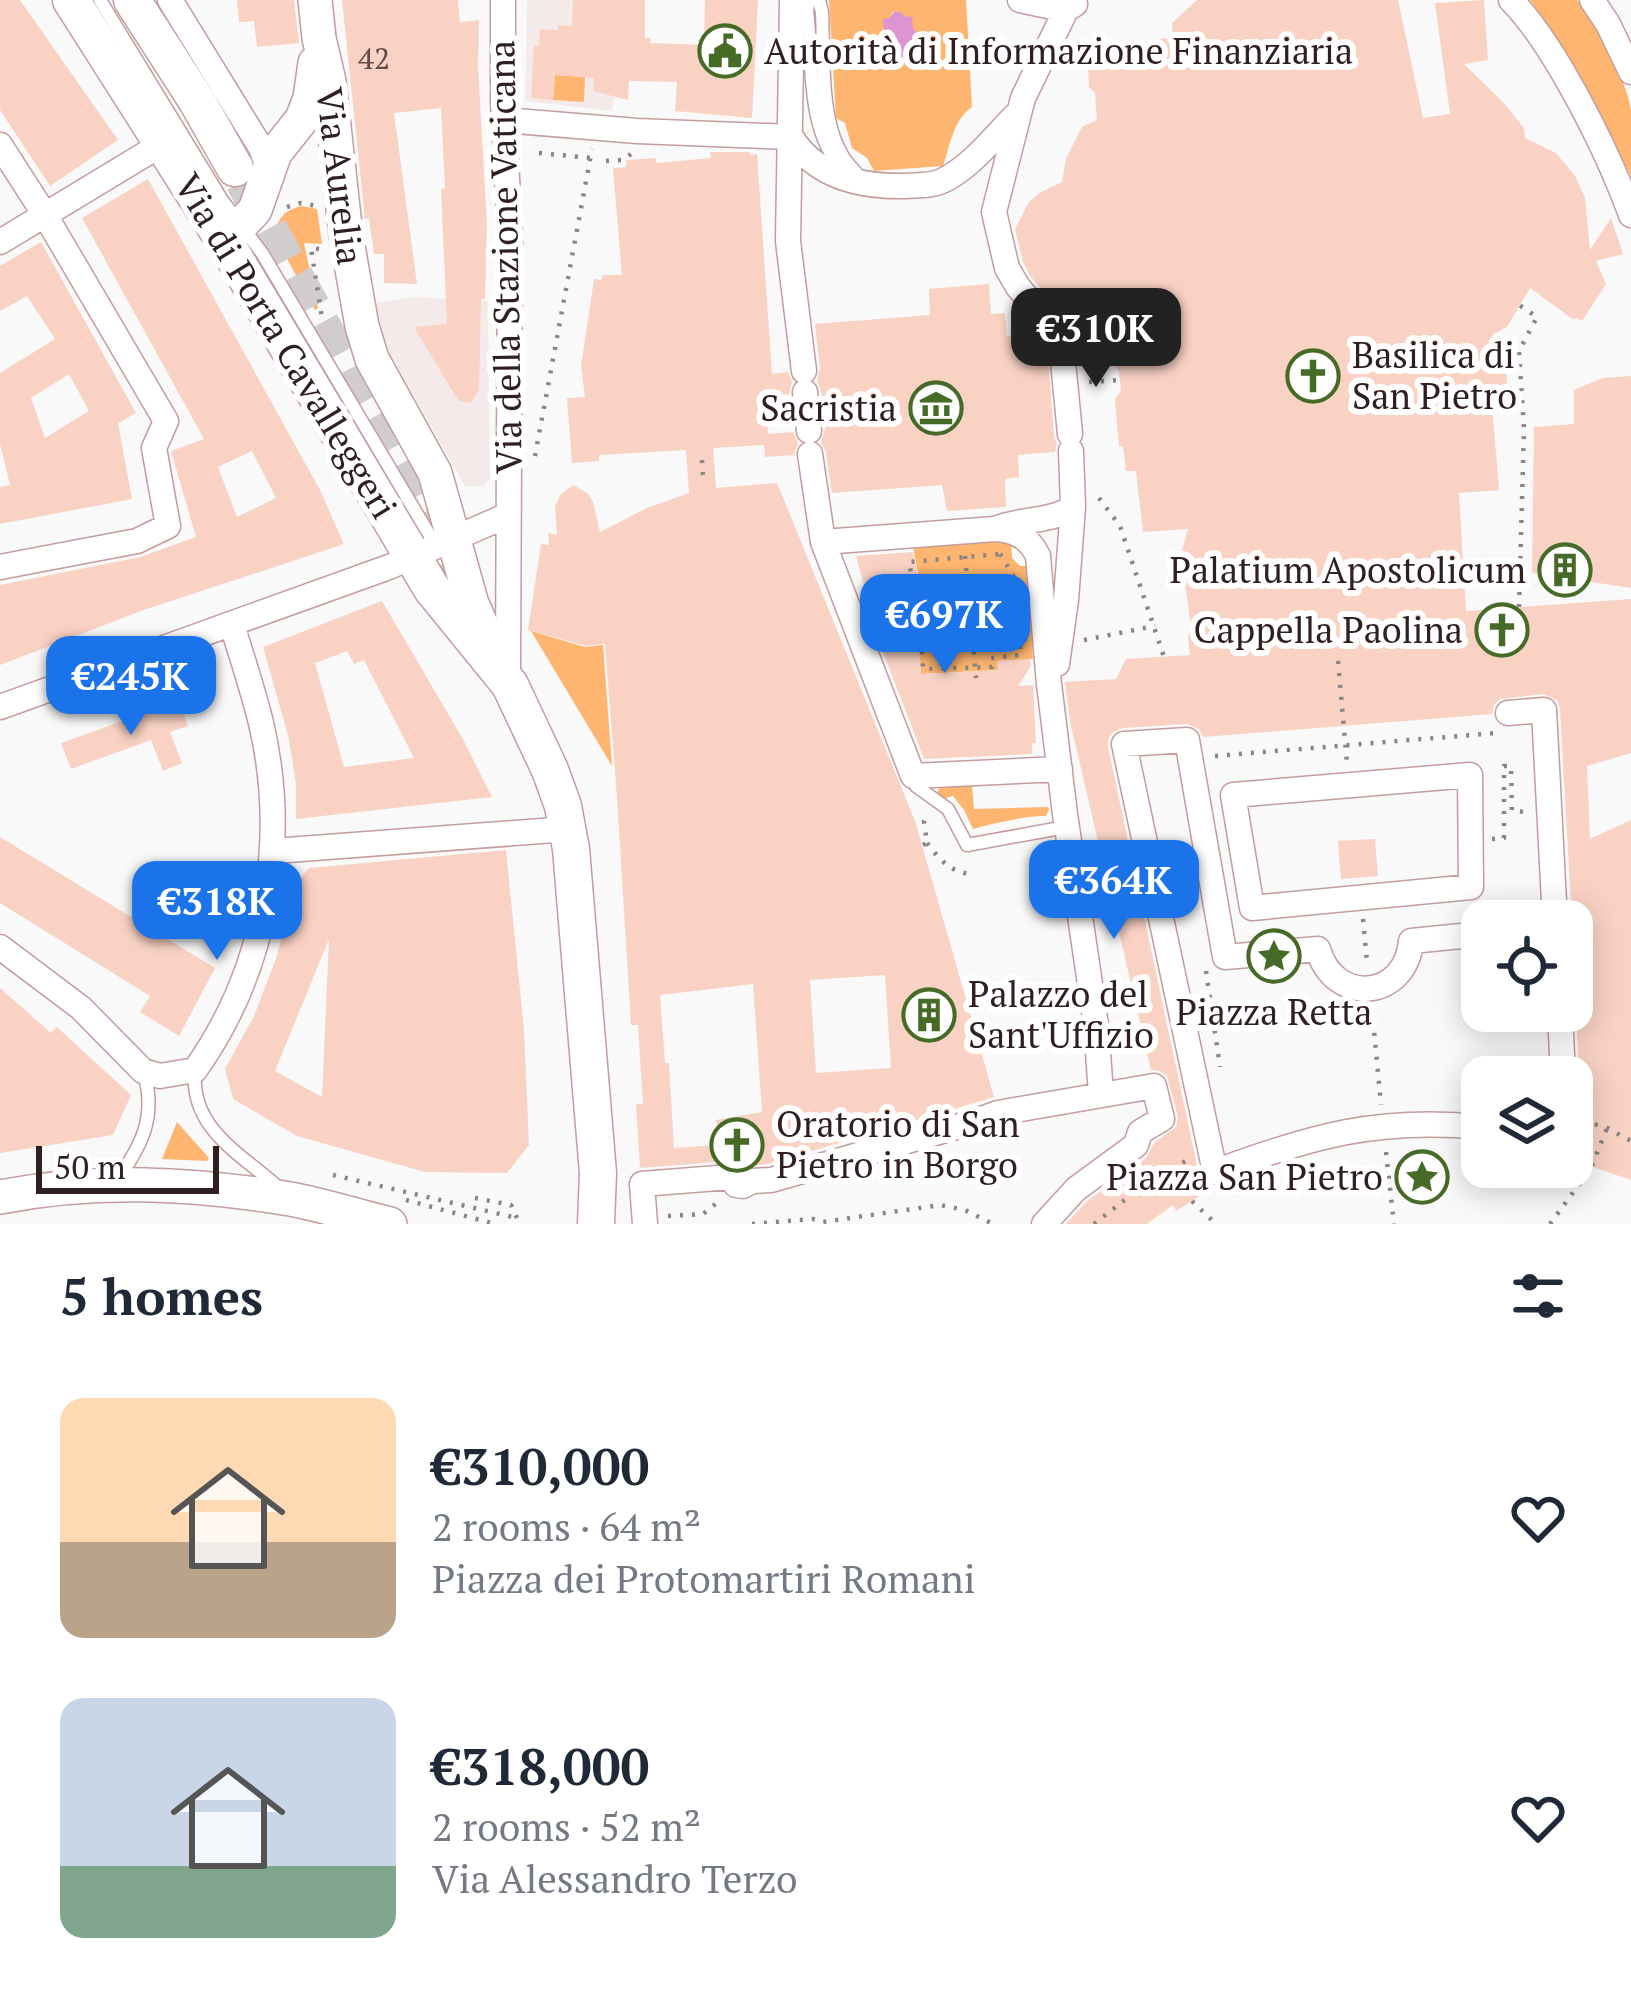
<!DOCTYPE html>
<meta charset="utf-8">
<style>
:root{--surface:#fff;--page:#f6f6f7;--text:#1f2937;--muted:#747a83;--accent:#1a73e8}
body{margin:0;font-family:"PT Serif",serif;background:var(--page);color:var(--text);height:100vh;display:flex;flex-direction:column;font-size:45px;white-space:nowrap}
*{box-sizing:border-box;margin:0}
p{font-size:39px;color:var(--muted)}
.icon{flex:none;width:66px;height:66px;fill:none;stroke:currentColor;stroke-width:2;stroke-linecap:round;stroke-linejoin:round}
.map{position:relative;height:1224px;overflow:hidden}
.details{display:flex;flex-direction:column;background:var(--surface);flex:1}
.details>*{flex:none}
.buttons{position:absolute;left:1461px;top:900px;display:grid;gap:24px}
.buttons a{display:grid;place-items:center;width:132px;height:132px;border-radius:24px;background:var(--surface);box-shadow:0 6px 30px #0003;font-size:60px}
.scale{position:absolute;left:36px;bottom:30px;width:183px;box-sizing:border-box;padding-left:12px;border:6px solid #2f1f20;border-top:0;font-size:33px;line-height:42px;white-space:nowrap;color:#2f1f20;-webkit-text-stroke:9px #fff;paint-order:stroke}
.price{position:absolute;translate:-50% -102px;padding:0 27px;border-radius:24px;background:var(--accent);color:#fff;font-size:39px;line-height:78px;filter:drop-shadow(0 3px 6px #0008)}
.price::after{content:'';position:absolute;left:50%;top:72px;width:36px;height:27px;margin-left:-18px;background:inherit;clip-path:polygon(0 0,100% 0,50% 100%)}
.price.selected{background:#222;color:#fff}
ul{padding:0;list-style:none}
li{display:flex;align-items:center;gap:36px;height:300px;padding:0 60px}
li span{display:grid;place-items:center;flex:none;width:336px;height:240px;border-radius:24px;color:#555}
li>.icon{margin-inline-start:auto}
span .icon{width:144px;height:144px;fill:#fffc;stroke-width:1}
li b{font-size:51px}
h2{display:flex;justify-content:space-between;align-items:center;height:144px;padding:0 60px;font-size:51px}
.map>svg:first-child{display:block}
.built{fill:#f4eae9}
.green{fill:#fdb56f;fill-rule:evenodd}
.water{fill:#de93d3}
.building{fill:#f9d2c4;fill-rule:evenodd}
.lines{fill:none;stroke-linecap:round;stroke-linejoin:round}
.primary-tunnel{stroke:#d1cdce;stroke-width:36;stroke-dasharray:36 18;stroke-linecap:butt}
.lane-casing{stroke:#c49c9c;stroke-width:15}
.street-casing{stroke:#c49c9c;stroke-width:27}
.secondary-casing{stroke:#c49c9c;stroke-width:36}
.primary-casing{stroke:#c49c9c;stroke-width:39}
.path{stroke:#8c8384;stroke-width:4.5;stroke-dasharray:3 9;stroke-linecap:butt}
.lane{stroke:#fff;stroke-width:12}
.street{stroke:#fff;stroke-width:24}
.secondary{stroke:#fff;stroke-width:33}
.primary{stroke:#fff;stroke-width:36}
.labels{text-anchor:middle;stroke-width:12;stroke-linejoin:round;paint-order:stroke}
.number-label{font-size:30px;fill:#624c49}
.poi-label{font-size:36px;fill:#2f1f20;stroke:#fff;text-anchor:start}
.street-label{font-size:36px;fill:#2f1f20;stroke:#fff}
</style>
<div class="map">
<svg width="1631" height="1224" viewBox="0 0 1631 1224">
<rect width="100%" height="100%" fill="#f9f9f9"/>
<!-- built -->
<path class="built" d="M527,0H622L618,76L612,111L525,101Z
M412,297L488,301L490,478L483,486H465L384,343L376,303Z"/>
<!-- green -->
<path class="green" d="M829,0H966L972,107C953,120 950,146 943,166L874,171L867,158L852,148L845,123L836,118ZM897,11C917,27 916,43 903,63L893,58L886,46L877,40L893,12Z
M1530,0H1577C1597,27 1626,77 1631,110C1631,131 1631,155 1631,176C1600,116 1569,55 1530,0Z
M555,75L585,77L584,102L553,100Z
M302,206L317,209L322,244L304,243L318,308L315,310L274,235C278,218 284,210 302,206Z
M1011,538L1012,558L1020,566H1027L1033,659L998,661V670L921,674L917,612L925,610L913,547Z
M531,631L585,647L603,645L612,766Z
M972,785L974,809L1048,807L1049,809L1046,816C1029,815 990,824 973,829L964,810L953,796L943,799L937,793L940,787Z
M177,1122L209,1158L207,1161L162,1159Z"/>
<!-- water -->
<path class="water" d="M895,11L902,13L905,17L912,16L913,28L919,35L914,43L915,56H908L900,64L892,58H887L886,46L877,40L879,34L884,31L883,19L889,18Z"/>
<!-- building -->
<path class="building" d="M0,0H20L118,140L50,186L0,110Z
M237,0H294L299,43L257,47L254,21L239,22Z
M342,0H458L460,22L479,20L478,67L487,224L485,299H481L479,390L471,403L459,401L456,397L414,327L447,324L441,189L445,188L441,108L394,113L417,284L384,283V254H374L369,218L365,219Z
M573,0H645V38H651L650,43L704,45L705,0H758L752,118L675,111L677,82L629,81L628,100L593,91L594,78L555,75L553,100L531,98L534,46H539L540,29L558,30V25L572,26Z
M1197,0H1398L1423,118L1450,114L1435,3L1484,0L1488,60L1464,64L1502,101L1524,128L1525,138L1556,153L1575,176L1585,198L1590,250L1611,218L1623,254L1596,261L1606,284L1582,321L1576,318L1574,320L1530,288L1507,327L1493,334L1495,365H1499L1500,372L1506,371L1509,404L1492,406L1499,490L1459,493L1466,611L1631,599V753L1587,766L1590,839L1631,820V1180L1572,1160V1091L1579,1076L1576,1010L1572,1000V921L1560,709L1557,700L1543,694L1500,699L1494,705L1492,714L1203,737L1199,729L1187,724L1123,728L1113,732L1108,739V747L1199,1175L1211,1189L1176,1211L1173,1205L1147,1224H1066L1087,1201L1146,1158L1154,1143L1176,1127L1178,1117L1167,1076L1160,1071L1151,1070L1070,721L1065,682L1116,679L1126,659L1190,655L1188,637L1191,627L1181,554L1188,529L1143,532L1136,471H1126L1123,446H1119L1115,399L1121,391L1119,371L1073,327L1031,277L1023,262L1015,229L1029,202L1039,193L1062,182L1066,159L1082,127L1097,120L1095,93L1089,87L1087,43L1133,40V44L1173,37L1172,23Z
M710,152H750V155L757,154L772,374L788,372L792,382L789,394L765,396L768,434L793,432L798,443L794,455L765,457L764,445L713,448L716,488L777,483L915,821L994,1097L768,1164L743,1167L729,1161L640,1168L636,1104H643L638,1025H631L617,797L605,644L586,646L528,630L541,544L549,545L548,533L557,535L555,507L561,494L574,485L588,494L593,502L600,532L647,508L689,493L686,450L599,455V461L572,463L567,398L585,397L581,366L594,279L601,280L603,275H622L613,168L626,167V160L656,158V163L711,158ZM885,975L891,1068L816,1073L810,980ZM753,984L762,1112L716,1120L720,1145L674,1148L669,1063H665L660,995Z
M148,179L320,490L344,544L141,611L0,665V585L140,557L196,537L171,451L204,439L82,218ZM252,451L276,498L237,517L218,467Z
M41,242L136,413L118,423L132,499L0,524V487L10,485L0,444V373L55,339L27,296L0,311V266ZM69,374L89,411L45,438L31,398Z
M989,284L991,314L1005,313L1007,336L1037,334L1047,345L1054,436L1057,443L1055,452L1018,455L1019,477L1005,479L1006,507L947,511L942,485L832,493L826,452L821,442L825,429L821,390L817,381L820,369L815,324L930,315L929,289Z
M1631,376V588L1532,573L1534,427L1574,424V390L1603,378Z
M913,552L925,611L917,612L921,674L998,670L997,661L1030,659L1031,666L1018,686L1033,685L1036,743H1032V754L924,759L882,649L856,556Z
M382,601L464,741L492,797L296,819V784L289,739L263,647ZM347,651L354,664L364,660L414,758L344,767L315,663Z
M179,701L188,726L170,732L182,763L163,771L151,740L71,769L61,743Z
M0,837L215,968L179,1036L140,1012L150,996L0,903Z
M1375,839L1378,876L1341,879L1338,841Z
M506,850L524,1030L529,1145L507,1173L425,1172L297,1136L233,1099L225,1069L254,1016L277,956L294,886L309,868ZM329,939L322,1097L275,1071Z
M0,988L51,1033L57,1027L131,1095L113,1135L0,1153Z"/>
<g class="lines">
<!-- primary-tunnel -->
<path class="primary-tunnel" d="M243,181L407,479L454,570"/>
<!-- lane casing -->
<g class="lane-casing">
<path id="lane" d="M100,0L222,200L262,253L436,546
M809,0L807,11C814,65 805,127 843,171
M819,0L822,12C824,53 820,117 841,153C845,162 853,169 859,176
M913,778L916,786L948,809L967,845L1066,827
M195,1071C190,1130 242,1154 280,1189
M116,1182C141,1145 157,1119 144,1073"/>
</g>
<!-- street casing -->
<g class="street-casing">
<path id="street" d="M170,0L261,148L268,168
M503,0V102L510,235L508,669
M792,0L788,241L804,371
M1020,0L1066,10L1075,4
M1511,0C1556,46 1609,154 1631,215
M1592,0L1608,24L1631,72
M504,120L637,131L791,137
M791,137C816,177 861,187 905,186C918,185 931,186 942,181C972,167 995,135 1019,112
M0,145L45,215L166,421L154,448L168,526L137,541L0,567
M0,242L162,144
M1058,333L1018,287L1007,268L994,212L1023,98L1066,10V0
M1062,351L1070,434
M805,392L809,431
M810,454L823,542L913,776L1060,769
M995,529C1014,530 1029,537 1038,556L1049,684L1065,814L1096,1025L1101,1094
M823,542L995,529C1020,518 1050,523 1073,507
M1057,664L1066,600L1073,507L1071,451
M0,707L389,567L508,515
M1508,713L1544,710L1555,921
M1470,775L1471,887L1252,908L1233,795Z
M274,851L568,829
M1482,934L1411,941C1406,1000 1334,1006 1318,949L1225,957L1187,740L1124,744L1215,1172C1311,1136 1378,1117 1482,1127
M0,947L81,1008L143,1071L160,1076L195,1070C266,970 289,842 261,723C253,690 242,657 232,625
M1560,1011L1563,1077
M645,1224L642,1184L730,1177L736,1185L743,1186L752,1181L771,1180L970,1123L998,1113L1154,1086L1162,1119L1140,1132L1136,1145L1076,1189L1044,1224"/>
</g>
<!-- secondary casing -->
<g class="secondary-casing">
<path id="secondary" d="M315,0L319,38L329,81L346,235L362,326L372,359L435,473L472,604L496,657
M225,242L255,210L275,153L302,119L310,98L315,63
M0,1197C98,1178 191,1183 290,1199C323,1205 357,1216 390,1224"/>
</g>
<!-- primary casing -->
<g class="primary-casing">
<path id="primary" d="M71,0L225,242L432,589L510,685L550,770L563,806L571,849L598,1173L596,1224
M132,0L197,101L235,168"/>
</g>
<!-- path -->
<path class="path" d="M539,153L591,158
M606,161L623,160L631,154
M287,207L301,203L317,206
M319,249L311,248L322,318
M1089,382L1119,380
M535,456L592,149
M702,460L703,477
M1099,498L1120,526L1164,657
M1000,554L1013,575L1021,655L991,658L992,667L923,669L919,616L909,562Z
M965,556L976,678
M1519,607L1524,429L1519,351L1537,317L1519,305
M919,616L969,612L1018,602
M1084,640L1155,626
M1338,661L1347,763
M1215,756L1496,733
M1492,839L1504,838V766H1511L1512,811L1526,812
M927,843C939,859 951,873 972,874
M923,845L927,843L924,821L927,814
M1363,919L1367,962
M1206,971L1220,1067
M1372,1009L1381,1105
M1572,1117L1607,1128L1631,1141
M1386,1152L1394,1224
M333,1175L517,1218
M475,1198L511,1205L517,1218
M406,1200L495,1224
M1192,1201L1216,1224
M668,1216L703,1214L718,1202
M752,1224L813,1219L823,1222L940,1205L965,1210L993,1224
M1094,1224L1145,1184L1189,1159
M1550,1224L1591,1168L1607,1128"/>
<!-- lane -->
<use href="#lane" class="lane"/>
<!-- street -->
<use href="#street" class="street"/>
<!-- secondary -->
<use href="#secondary" class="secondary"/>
<!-- primary -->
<use href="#primary" class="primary"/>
</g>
<!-- icons -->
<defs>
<g id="civic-ring" transform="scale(2.7)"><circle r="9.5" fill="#fff" stroke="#456b26" stroke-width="1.5"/><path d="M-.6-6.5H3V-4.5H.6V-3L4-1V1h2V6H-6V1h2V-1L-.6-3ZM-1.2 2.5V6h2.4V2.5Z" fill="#456b26"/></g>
<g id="church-ring" transform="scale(2.7)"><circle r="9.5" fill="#fff" stroke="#456b26" stroke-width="1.5"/><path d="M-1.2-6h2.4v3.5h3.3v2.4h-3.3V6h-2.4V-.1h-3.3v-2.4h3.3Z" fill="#456b26"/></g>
<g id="museum-ring" transform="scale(2.7)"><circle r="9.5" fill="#fff" stroke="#456b26" stroke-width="1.5"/><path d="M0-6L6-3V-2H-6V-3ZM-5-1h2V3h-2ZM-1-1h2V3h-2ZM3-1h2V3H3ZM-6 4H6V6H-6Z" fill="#456b26"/></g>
<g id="building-ring" transform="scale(2.7)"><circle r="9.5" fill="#fff" stroke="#456b26" stroke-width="1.5"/><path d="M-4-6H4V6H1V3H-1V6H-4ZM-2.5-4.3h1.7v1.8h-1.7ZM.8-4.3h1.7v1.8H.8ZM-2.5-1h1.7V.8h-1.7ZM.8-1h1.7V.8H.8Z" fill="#456b26"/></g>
<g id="sight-ring" transform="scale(2.7)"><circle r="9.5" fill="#fff" stroke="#456b26" stroke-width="1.5"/><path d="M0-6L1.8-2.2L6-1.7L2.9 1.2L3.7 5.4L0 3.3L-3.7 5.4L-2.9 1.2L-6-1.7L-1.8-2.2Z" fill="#456b26"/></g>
</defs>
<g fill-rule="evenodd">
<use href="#civic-ring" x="725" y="51"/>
<use href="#church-ring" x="1313" y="376"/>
<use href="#museum-ring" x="936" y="408"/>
<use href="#building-ring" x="1565" y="570"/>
<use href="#church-ring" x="1502" y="630"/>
<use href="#sight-ring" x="1274" y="956"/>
<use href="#building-ring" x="929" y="1015"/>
<use href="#church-ring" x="737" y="1145"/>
<use href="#sight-ring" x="1422" y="1177"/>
</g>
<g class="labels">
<!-- number labels -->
<g class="number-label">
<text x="374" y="69">42</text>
</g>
<!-- poi labels -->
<g class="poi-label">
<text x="764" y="64">Autorità di Informazione Finanziaria</text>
<text x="1352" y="368">Basilica di<tspan x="1352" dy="41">San Pietro</tspan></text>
<text x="897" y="421" text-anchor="end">Sacristia</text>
<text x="1526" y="583" text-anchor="end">Palatium Apostolicum</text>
<text x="1463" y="643" text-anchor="end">Cappella Paolina</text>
<text x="968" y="1007">Palazzo del<tspan x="968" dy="41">Sant'Uffizio</tspan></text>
<text x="1274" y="1025" text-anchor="middle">Piazza Retta</text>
<text x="776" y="1137">Oratorio di San<tspan x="776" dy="41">Pietro in Borgo</tspan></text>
<text x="1383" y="1190" text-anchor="end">Piazza San Pietro</text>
</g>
<!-- street labels -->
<g class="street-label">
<text transform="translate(340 176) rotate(83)" y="13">Via Aurelia</text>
<text transform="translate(505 257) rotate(-91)" y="13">Via della Stazione Vaticana</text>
<text transform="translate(286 346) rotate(59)" y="13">Via di Porta Cavalleggeri</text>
</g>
</g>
</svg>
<div class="buttons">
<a><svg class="icon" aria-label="locate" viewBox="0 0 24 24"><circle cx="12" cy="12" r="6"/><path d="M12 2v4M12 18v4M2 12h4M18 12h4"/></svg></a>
<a><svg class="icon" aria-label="layers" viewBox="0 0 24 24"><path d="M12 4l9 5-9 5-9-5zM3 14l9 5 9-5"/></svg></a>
</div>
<div class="scale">50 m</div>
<b class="price selected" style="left:1096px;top:390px">€310K</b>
<b class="price" style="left:945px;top:676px">€697K</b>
<b class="price" style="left:131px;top:738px">€245K</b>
<b class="price" style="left:1114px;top:942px">€364K</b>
<b class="price" style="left:217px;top:963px">€318K</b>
</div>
<section class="details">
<h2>5 homes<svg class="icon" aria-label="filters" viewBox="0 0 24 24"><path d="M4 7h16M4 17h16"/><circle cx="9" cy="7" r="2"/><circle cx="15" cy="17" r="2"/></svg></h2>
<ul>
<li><span style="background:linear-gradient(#ffd9b3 60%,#b9a48a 0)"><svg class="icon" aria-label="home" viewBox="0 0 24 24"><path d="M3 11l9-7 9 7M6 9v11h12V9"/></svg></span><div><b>€310,000</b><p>2 rooms · 64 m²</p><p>Piazza dei Protomartiri Romani</p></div><svg class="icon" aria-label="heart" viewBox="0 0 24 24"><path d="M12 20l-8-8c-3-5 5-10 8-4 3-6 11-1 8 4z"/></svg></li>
<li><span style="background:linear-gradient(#c9d6e8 70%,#7fa58c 0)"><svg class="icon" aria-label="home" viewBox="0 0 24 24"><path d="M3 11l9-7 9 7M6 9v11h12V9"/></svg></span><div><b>€318,000</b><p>2 rooms · 52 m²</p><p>Via Alessandro Terzo</p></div><svg class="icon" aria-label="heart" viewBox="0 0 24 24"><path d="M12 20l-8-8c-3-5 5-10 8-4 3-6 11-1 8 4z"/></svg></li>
</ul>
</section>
